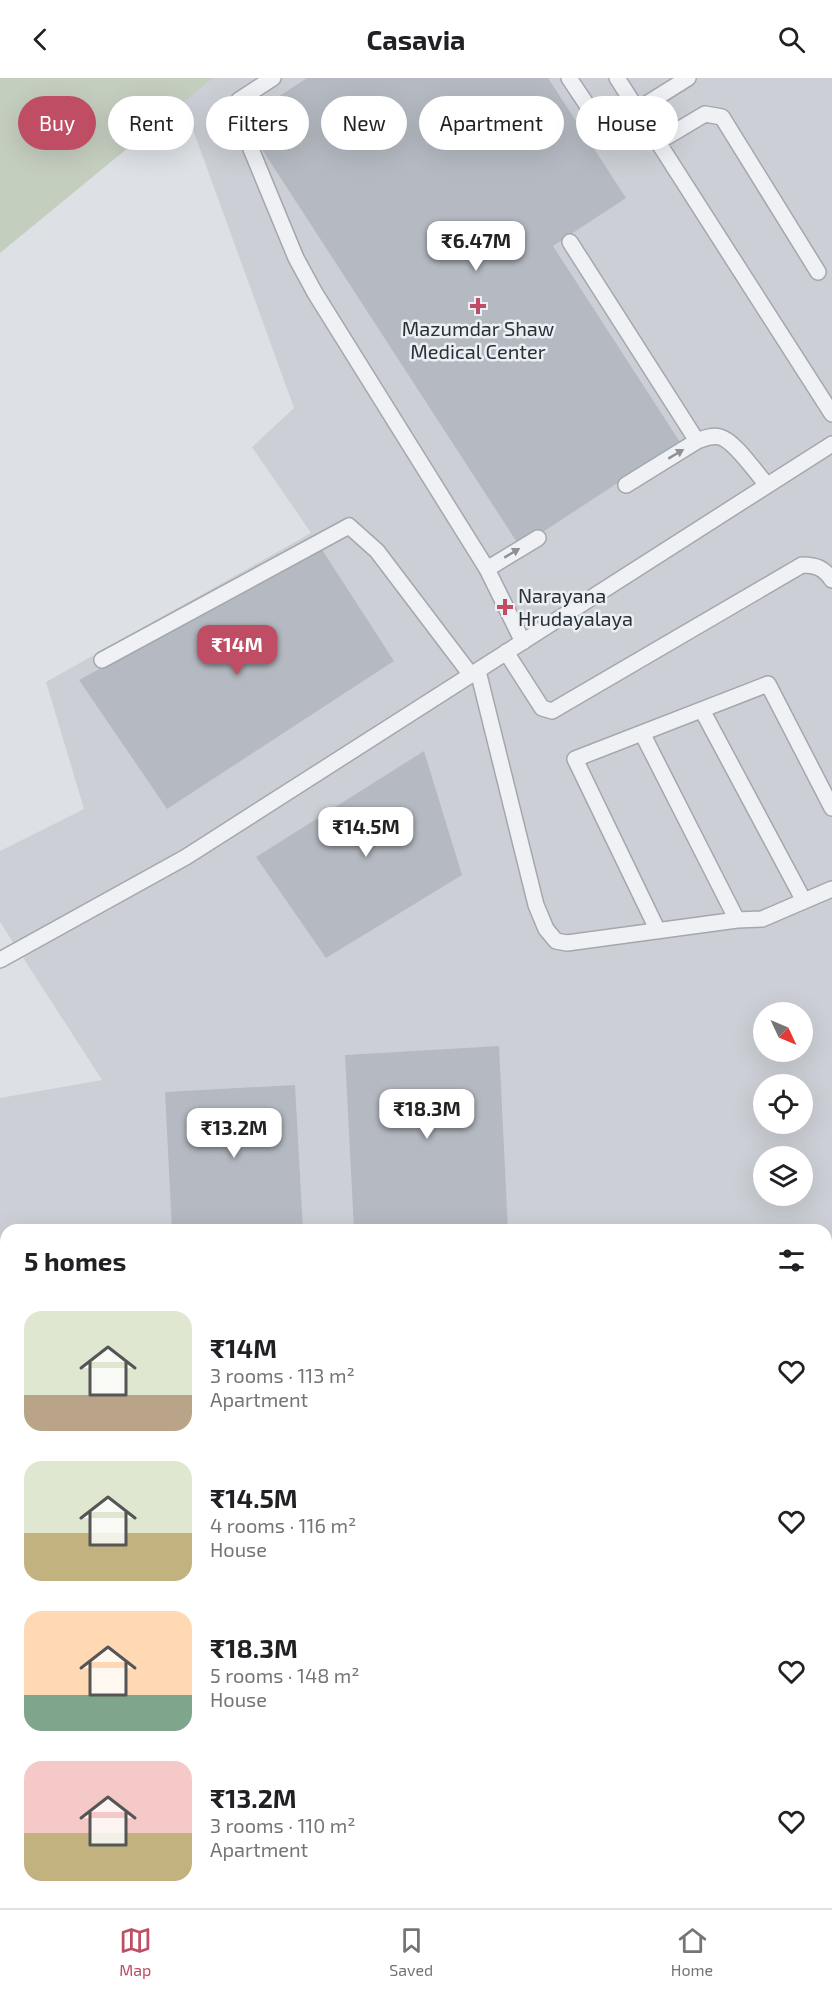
<!DOCTYPE html>
<meta charset="utf-8">
<style>
:root{--surface:#fff;--page:#f2f2f2;--text:#202124;--muted:#757577;--line:#e0e0e0;--accent:#bf4d64}
body{margin:0;font-family:"Exo 2",sans-serif;background:var(--page);color:var(--text);height:100vh;display:flex;flex-direction:column;font-size:22px;white-space:nowrap}
*{box-sizing:border-box;margin:0}
p{font-size:20px;color:var(--muted)}
.icon{flex:none;width:33px;height:33px;fill:none;stroke:currentColor;stroke-width:2;stroke-linecap:round;stroke-linejoin:round}
.map{position:relative;flex:1;overflow:hidden}
.side{position:absolute;left:0px;top:1146px;width:832px;height:684px;display:flex;flex-direction:column;background:var(--surface);border-radius:18px 18px 0 0;box-shadow:0 6px 24px #0002}
.side>*{flex:none}
.hud{position:absolute;left:18px;top:18px;width:796px;height:54px;display:flex;gap:12px}
.needle{width:39px;rotate:134deg}
.controls{position:absolute;left:753px;top:924px;display:grid;gap:12px}
.controls a{display:grid;place-items:center;width:60px;height:60px;border-radius:50%;background:var(--surface);box-shadow:0 6px 24px #0002;font-size:30px}
.price{position:absolute;translate:-50% -51px;padding:0 14px;border-radius:12px;background:#fff;color:#222;font-size:20px;line-height:39px;filter:drop-shadow(0 2px 3px #0008)}
.price::after{content:'';position:absolute;left:50%;top:36px;width:18px;height:14px;margin-left:-9px;background:inherit;clip-path:polygon(0 0,100% 0,50% 100%)}
.price.selected{background:var(--accent);color:#fff}
ul{padding:0;list-style:none}
li{display:flex;align-items:center;gap:18px;height:150px;padding:0 24px}
li span{display:grid;place-items:center;flex:none;width:168px;height:120px;border-radius:18px;color:#555}
li>.icon{margin-inline-start:auto}
span .icon{width:72px;height:72px;fill:#fffc;stroke-width:1}
li b{font-size:26px}
h2{display:flex;justify-content:space-between;align-items:center;height:72px;padding:0 24px;font-size:26px}
.tag{padding:0 21px;border-radius:27px;background:var(--surface);box-shadow:0 6px 24px #0002;font-size:21px;line-height:54px}
.tag.selected{background:var(--accent);color:#fff}
header{display:flex;justify-content:space-between;align-items:center;height:78px;padding:0 24px;background:var(--surface);font-size:27px;font-weight:700}
.tab-bar{display:flex;justify-content:space-around;align-items:center;height:84px;border-top:2px solid var(--line);background:var(--surface);font-size:16px;color:var(--muted)}
.tab-bar a{display:grid;justify-items:center;gap:3px}
.tab-bar .selected{color:var(--accent)}
.map>svg:first-child{display:block}
.built{fill:#ccd0d6;fill-rule:evenodd}
.green{fill:#c4cebf}
.building{fill:#b5bac2}
.lines{fill:none;stroke-linecap:round;stroke-linejoin:round}
.service-casing{stroke:#a3a8ae;stroke-width:18}
.tertiary-casing{stroke:#a3a8ae;stroke-width:36}
.trunk-casing{stroke:#868f9a;stroke-width:36}
.service{stroke:#eff1f4;stroke-width:15}
.tertiary{stroke:#eff1f4;stroke-width:33}
.trunk{stroke:#fff;stroke-width:33}
.oneway{fill:#8c9097}
.poi-dot{fill:#bf4d64;stroke:#ecf0f3;stroke-width:2}
.labels{text-anchor:middle;stroke-width:5;stroke-linejoin:round;paint-order:stroke}
.poi-label{font-size:20px;fill:#28303a;stroke:#ecf0f3}
</style>
<header><svg class="icon" aria-label="back" viewBox="0 0 24 24"><path d="M15 5l-7 7 7 7"/></svg>Casavia<svg class="icon" aria-label="search" viewBox="0 0 24 24"><circle cx="10" cy="10" r="6"/><path d="M15 15l6 6"/></svg></header>
<div class="map">
<svg width="832" height="1830" viewBox="0 0 832 1830">
<rect width="100%" height="100%" fill="#dde1e5"/>
<!-- built -->
<path class="built" d="M213,0H832V1585H826V1152H6V1511H0V1020L102,1002L0,844V773L84,731L46,604L311,455L252,369L294,330L183,24ZM764,934H802V974H764ZM764,1006H802V1046H764ZM764,1078H802V1118H764Z
M0,1756H6V1824H658L715,1830H0Z"/>
<!-- green -->
<path class="green" d="M0,0H213L0,175Z"/>
<!-- building -->
<path class="building" d="M307,0H548L626,120L553,168L680,364L520,469L243,42Z
M321,470L394,583L167,731L79,602Z
M424,673L462,797L326,880L256,779Z
M499,968L508,1152H354L345,977Z
M295,1007L303,1152H172L165,1014Z
M826,1413H832V1525H826Z
M0,1819H6V1824H66L113,1828V1830H0Z"/>
<g class="lines">
<!-- service casing -->
<g class="service-casing">
<path id="service" d="M273,0L239,22L234,30L296,180L315,215L487,491L523,564
M569,0L595,39L604,47L616,45L688,0
M617,0L832,336
M658,64L705,36L722,39L818,194
M570,164L697,363
M626,407L697,363C705,360 712,357 720,359C735,363 756,395 767,407
M487,491L538,460
M506,574L542,630L552,633L802,487C816,487 824,490 832,502
M102,582L349,448L377,473L471,597
M478,593L536,827L546,851L556,863L567,865L737,842L762,841L832,811
M702,632L804,823
M642,655L737,842
M658,853L575,681L768,606L832,730
M0,882L186,779L832,366
M826,1278L832,1283
M0,1749L6,1707
M824,1824V1830"/>
</g>
<!-- tertiary casing -->
<g class="tertiary-casing">
<path id="tertiary" d="M0,1525L6,1526
M826,1536L832,1535
M826,1601L832,1602
M0,1680L6,1681
M826,1764H832"/>
</g>
<!-- trunk casing -->
<g class="trunk-casing">
<path id="trunk" d="M0,1569L6,1570
M0,1632L6,1633
M826,1654L832,1655
M826,1719H832"/>
</g>
<!-- service -->
<use href="#service" class="service"/>
<!-- tertiary -->
<use href="#tertiary" class="tertiary"/>
<!-- trunk -->
<use href="#trunk" class="trunk"/>
</g>
<!-- one-way arrows -->
<defs><path id="oneway-solid" d="M-6-.8H1V-3.2L6.5 0L1 3.2V.8H-6Z" transform="scale(1.5)"/></defs>
<g class="oneway">
<use href="#oneway-solid" transform="translate(676 376) rotate(-31)"/>
<use href="#oneway-solid" transform="translate(512 475) rotate(-31)"/>
</g>
<!-- markers -->
<g class="poi-dot">
<path d="M475 219h6v6h6v6h-6v6h-6v-6h-6v-6h6z"/>
<path d="M502 520h6v6h6v6h-6v6h-6v-6h-6v-6h6z"/>
</g>
<g class="labels">
<!-- poi labels -->
<g class="poi-label">
<text x="478" y="258">Mazumdar Shaw<tspan x="478" dy="23">Medical Center</tspan></text>
<text x="518" y="525" text-anchor="start">Narayana<tspan x="518" dy="23">Hrudayalaya</tspan></text>
</g>
</g>
</svg>
<div class="controls">
<a><svg class="needle" viewBox="-14 -14 28 28"><path d="M0-13l5 13h-10z" fill="#e53935"/><path d="M0 13l5-13h-10z" fill="#757577"/></svg></a>
<a><svg class="icon" aria-label="locate" viewBox="0 0 24 24"><circle cx="12" cy="12" r="6"/><path d="M12 2v4M12 18v4M2 12h4M18 12h4"/></svg></a>
<a><svg class="icon" aria-label="layers" viewBox="0 0 24 24"><path d="M12 4l9 5-9 5-9-5zM3 14l9 5 9-5"/></svg></a>
</div>
<b class="price" style="left:476px;top:194px">₹6.47M</b>
<b class="price selected" style="left:237px;top:598px">₹14M</b>
<b class="price" style="left:366px;top:780px">₹14.5M</b>
<b class="price" style="left:427px;top:1062px">₹18.3M</b>
<b class="price" style="left:234px;top:1081px">₹13.2M</b>
<div class="hud">
<a class="tag selected">Buy</a>
<a class="tag">Rent</a>
<a class="tag">Filters</a>
<a class="tag">New</a>
<a class="tag">Apartment</a>
<a class="tag">House</a>
</div>
<section class="side">
<h2>5 homes<svg class="icon" aria-label="filters" viewBox="0 0 24 24"><path d="M4 7h16M4 17h16"/><circle cx="9" cy="7" r="2"/><circle cx="15" cy="17" r="2"/></svg></h2>
<ul>
<li><span style="background:linear-gradient(#dfe7d0 70%,#b9a48a 0)"><svg class="icon" aria-label="home" viewBox="0 0 24 24"><path d="M3 11l9-7 9 7M6 9v11h12V9"/></svg></span><div><b>₹14M</b><p>3 rooms · 113 m²</p><p>Apartment</p></div><svg class="icon" aria-label="heart" viewBox="0 0 24 24"><path d="M12 20l-8-8c-3-5 5-10 8-4 3-6 11-1 8 4z"/></svg></li>
<li><span style="background:linear-gradient(#dfe7d0 60%,#c2b280 0)"><svg class="icon" aria-label="home" viewBox="0 0 24 24"><path d="M3 11l9-7 9 7M6 9v11h12V9"/></svg></span><div><b>₹14.5M</b><p>4 rooms · 116 m²</p><p>House</p></div><svg class="icon" aria-label="heart" viewBox="0 0 24 24"><path d="M12 20l-8-8c-3-5 5-10 8-4 3-6 11-1 8 4z"/></svg></li>
<li><span style="background:linear-gradient(#ffd9b3 70%,#7fa58c 0)"><svg class="icon" aria-label="home" viewBox="0 0 24 24"><path d="M3 11l9-7 9 7M6 9v11h12V9"/></svg></span><div><b>₹18.3M</b><p>5 rooms · 148 m²</p><p>House</p></div><svg class="icon" aria-label="heart" viewBox="0 0 24 24"><path d="M12 20l-8-8c-3-5 5-10 8-4 3-6 11-1 8 4z"/></svg></li>
<li><span style="background:linear-gradient(#f6c9c9 60%,#c2b280 0)"><svg class="icon" aria-label="home" viewBox="0 0 24 24"><path d="M3 11l9-7 9 7M6 9v11h12V9"/></svg></span><div><b>₹13.2M</b><p>3 rooms · 110 m²</p><p>Apartment</p></div><svg class="icon" aria-label="heart" viewBox="0 0 24 24"><path d="M12 20l-8-8c-3-5 5-10 8-4 3-6 11-1 8 4z"/></svg></li>
</ul>
</section>
</div>
<nav class="tab-bar">
<a class="selected"><svg class="icon" aria-label="map" viewBox="0 0 24 24"><path d="M3 6l6-2 6 2 6-2v14l-6 2-6-2-6 2zM9 4v14M15 6v14"/></svg>Map</a>
<a><svg class="icon" aria-label="saved" viewBox="0 0 24 24"><path d="M7 4h10v16l-5-4-5 4z"/></svg>Saved</a>
<a><svg class="icon" aria-label="home" viewBox="0 0 24 24"><path d="M3 11l9-7 9 7M6 9v11h12V9"/></svg>Home</a>
</nav>
